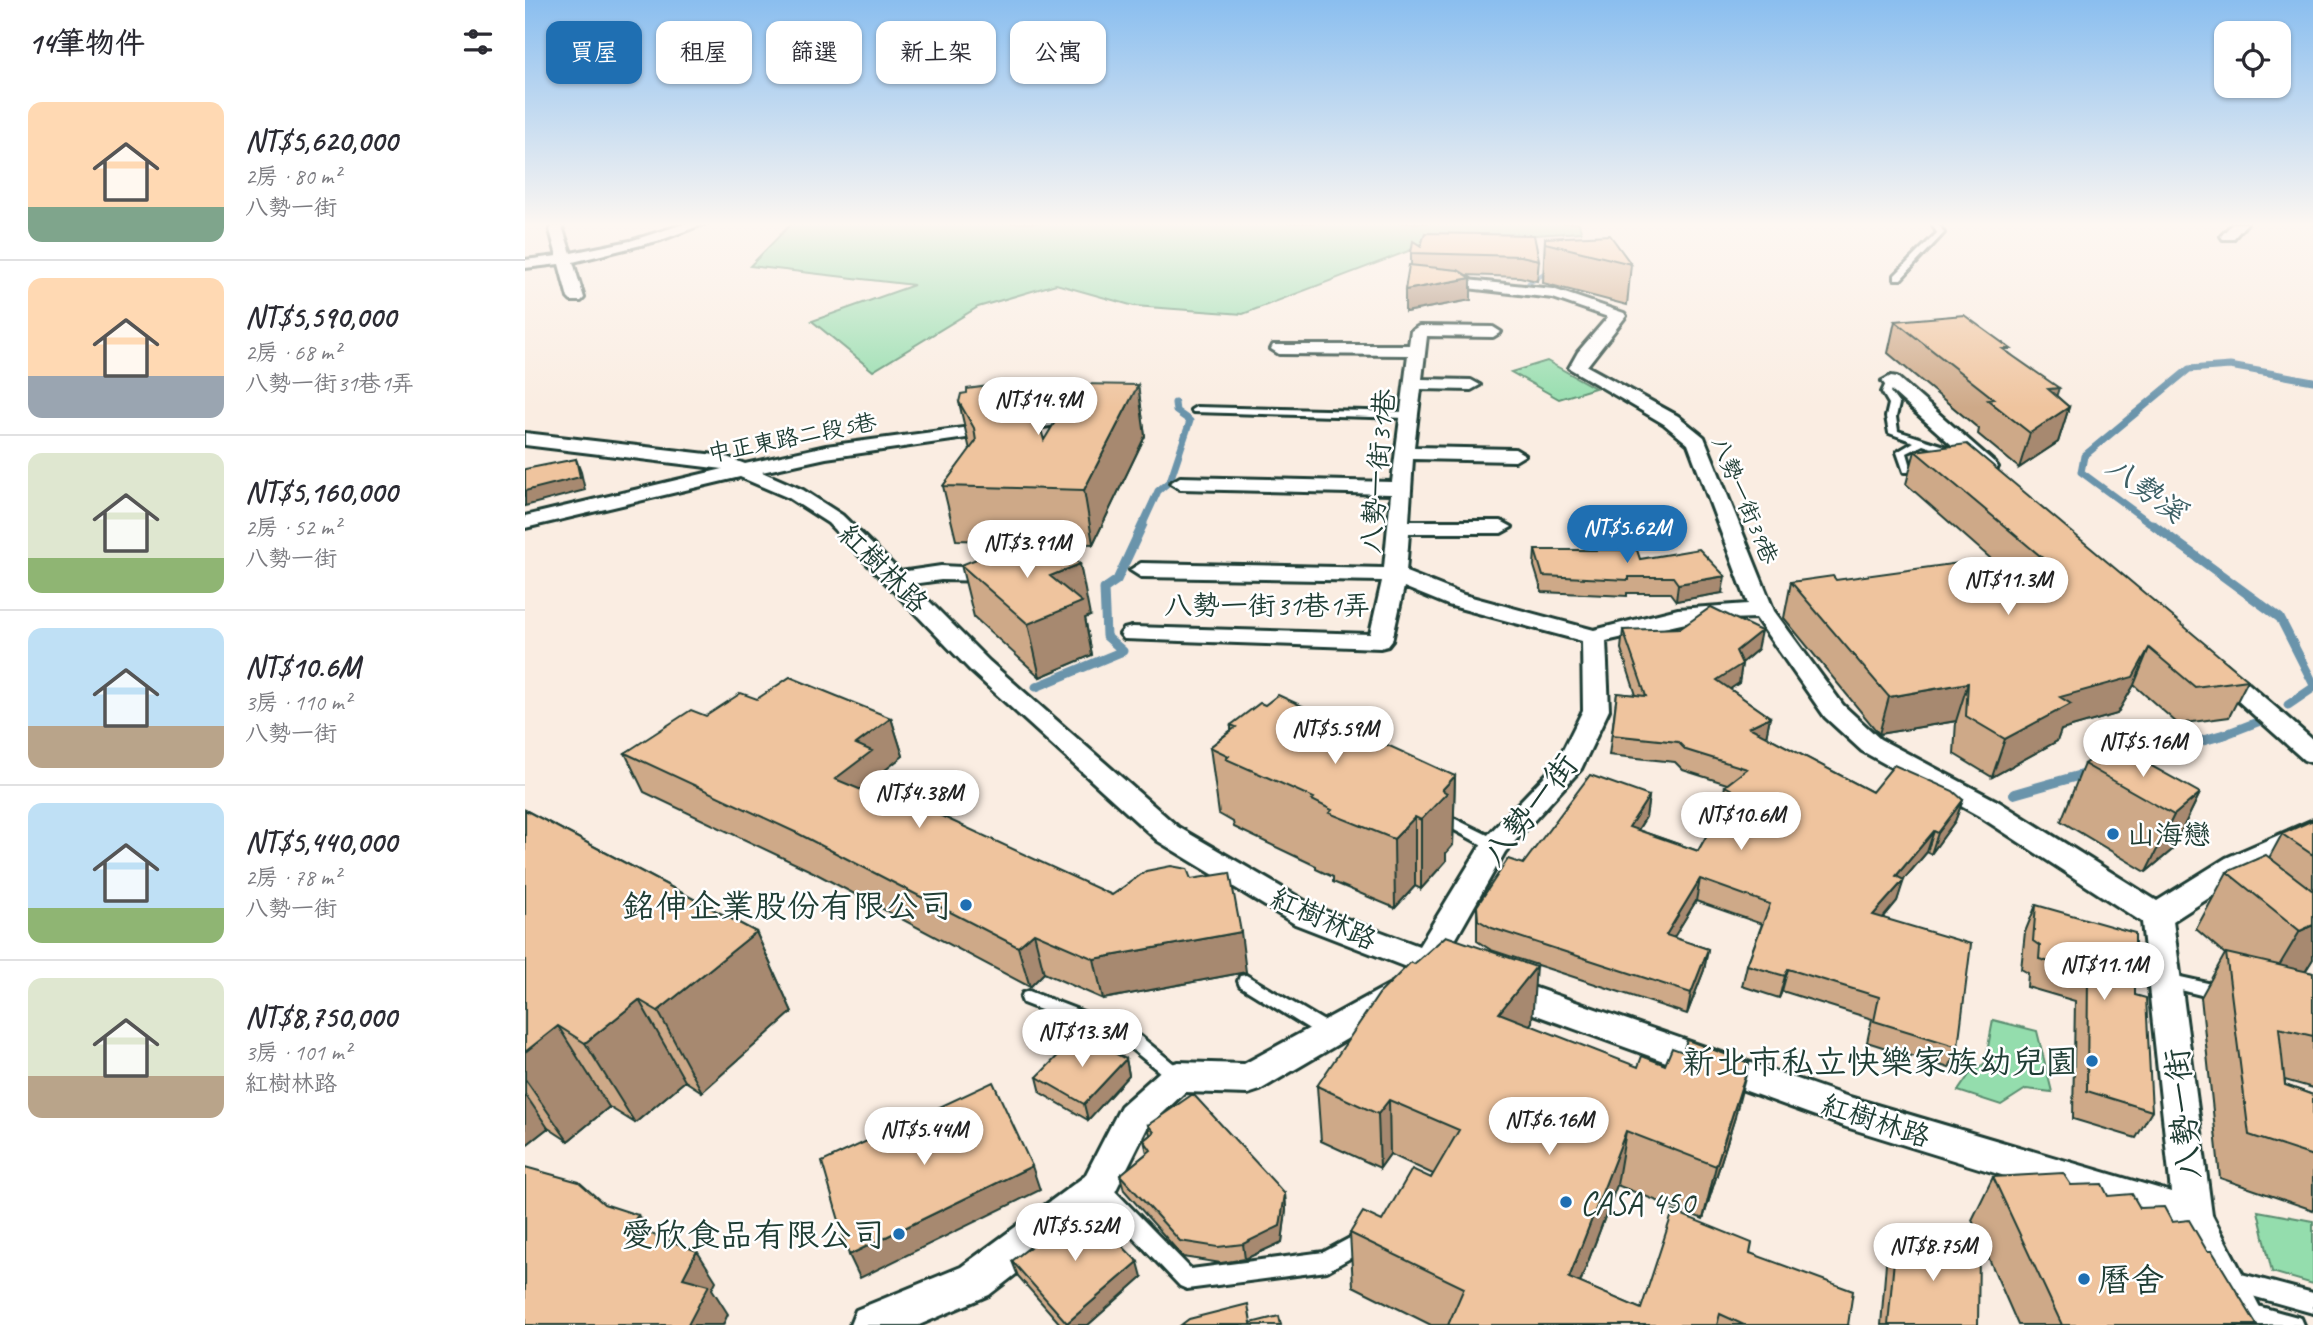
<!DOCTYPE html>
<html lang="zh-TW">
<meta charset="utf-8">
<style>
:root{--surface:#fff;--page:#f2f2f3;--text:#2b2b33;--muted:#7c7c81;--line:#e1e1e2;--accent:#1f6fb2}
body{margin:0;font-family:Caveat,"LXGW WenKai TC",sans-serif;background:var(--page);color:var(--text);height:100vh;display:flex;flex-direction:column;font-size:26px;white-space:nowrap}
*{box-sizing:border-box;margin:0}
p{font-size:23px;color:var(--muted)}
.icon{flex:none;width:38px;height:38px;fill:none;stroke:currentColor;stroke-width:2;stroke-linecap:round;stroke-linejoin:round}
.map{position:relative;flex:1;overflow:hidden}
.drawer{display:flex;flex-direction:column;background:var(--surface);width:525px}
.drawer>*{flex:none}
.guide{position:absolute;left:21px;top:21px;width:665px;height:63px;display:flex;gap:14px}
.tools{position:absolute;left:1689px;top:21px;display:grid;gap:14px}
.tools a{display:grid;place-items:center;width:77px;height:77px;border-radius:14px;background:var(--surface);box-shadow:0 2px 5px #0004;font-size:35px}
.price{position:absolute;translate:-50% -60px;padding:0 16px;border-radius:24px;background:#fff;color:#222;font-size:23px;line-height:46px;filter:drop-shadow(0 2px 4px #0008)}
.price::after{content:'';position:absolute;left:50%;top:42px;width:21px;height:16px;margin-left:-10px;background:inherit;clip-path:polygon(0 0,100% 0,50% 100%)}
.price.active{background:var(--accent);color:#fff}
ul{padding:0;list-style:none}
li{display:flex;align-items:center;gap:21px;height:175px;padding:0 28px}
li+li{border-top:2px solid var(--line)}
li span{display:grid;place-items:center;flex:none;width:196px;height:140px;border-radius:14px;color:#555}
li>.icon{margin-inline-start:auto}
span .icon{width:84px;height:84px;fill:#fffc;stroke-width:1}
li b{font-size:30px}
h2{display:flex;justify-content:space-between;align-items:center;height:84px;padding:0 28px;font-size:30px}
.tag{padding:0 24px;border-radius:14px;background:var(--surface);box-shadow:0 2px 5px #0004;font-size:24px;line-height:63px}
.tag.active{background:var(--accent);color:#fff}
main{display:flex;flex:1;min-height:0}
.map>svg:first-child{display:block}
.green{fill:#94ddad;stroke:#5a8d70;stroke-width:2}
.lines{fill:none;stroke-linecap:round;stroke-linejoin:round}
.stream-far3{stroke:#6b94ab;stroke-width:5}
.stream-far2{stroke:#6b94ab;stroke-width:7}
.stream-far1{stroke:#6b94ab;stroke-width:9}
.stream{stroke:#6b94ab;stroke-width:10}
.service-casing{stroke:#1f3d34;stroke-width:6}
.minor-casing{stroke:#1f3d34;stroke-width:6}
.service{fill:#fff;fill-rule:evenodd}
.minor{fill:#fff;fill-rule:evenodd}
.wall{fill:#cea988;stroke:#1f3d34;stroke-width:2}
.shaded-wall{fill:#a7896f;stroke:#1f3d34;stroke-width:2}
.building{fill:#efc49e;stroke:#1f3d34;stroke-width:2}
.poi-dot{fill:#1f6fb2;stroke:#fff;stroke-width:2.5}
.labels{text-anchor:middle;stroke-width:5;stroke-linejoin:round;paint-order:stroke}
.far-street-label{font-size:23px;fill:#1f3d34;stroke:#fff}
.street-label{font-size:28px;fill:#1f3d34;stroke:#fff}
.poi-label{font-size:28px;fill:#1f3d34;stroke:#fff;text-anchor:start}
.water-label{font-size:30px;font-style:italic;fill:#3f6166;stroke:#fff}
.near-street-label{font-size:33px;fill:#1f3d34;stroke:#fff}
.near-poi-label{font-size:33px;fill:#1f3d34;stroke:#fff;text-anchor:end}
</style>
<main>
<section class="drawer">
<h2>14筆物件<svg class="icon" aria-label="filters" viewBox="0 0 24 24"><path d="M4 7h16M4 17h16"/><circle cx="9" cy="7" r="2"/><circle cx="15" cy="17" r="2"/></svg></h2>
<ul>
<li><span style="background:linear-gradient(#ffd9b3 75%,#7fa58c 0)"><svg class="icon" aria-label="home" viewBox="0 0 24 24"><path d="M3 11l9-7 9 7M6 9v11h12V9"/></svg></span><div><b>NT$5,620,000</b><p>2房 · 80 m²</p><p>八勢一街</p></div></li>
<li><span style="background:linear-gradient(#ffd9b3 70%,#9aa5b1 0)"><svg class="icon" aria-label="home" viewBox="0 0 24 24"><path d="M3 11l9-7 9 7M6 9v11h12V9"/></svg></span><div><b>NT$5,590,000</b><p>2房 · 68 m²</p><p>八勢一街31巷1弄</p></div></li>
<li><span style="background:linear-gradient(#dfe7d0 75%,#8fb573 0)"><svg class="icon" aria-label="home" viewBox="0 0 24 24"><path d="M3 11l9-7 9 7M6 9v11h12V9"/></svg></span><div><b>NT$5,160,000</b><p>2房 · 52 m²</p><p>八勢一街</p></div></li>
<li><span style="background:linear-gradient(#bfe0f5 70%,#b9a48a 0)"><svg class="icon" aria-label="home" viewBox="0 0 24 24"><path d="M3 11l9-7 9 7M6 9v11h12V9"/></svg></span><div><b>NT$10.6M</b><p>3房 · 110 m²</p><p>八勢一街</p></div></li>
<li><span style="background:linear-gradient(#bfe0f5 75%,#8fb573 0)"><svg class="icon" aria-label="home" viewBox="0 0 24 24"><path d="M3 11l9-7 9 7M6 9v11h12V9"/></svg></span><div><b>NT$5,440,000</b><p>2房 · 78 m²</p><p>八勢一街</p></div></li>
<li><span style="background:linear-gradient(#dfe7d0 70%,#b9a48a 0)"><svg class="icon" aria-label="home" viewBox="0 0 24 24"><path d="M3 11l9-7 9 7M6 9v11h12V9"/></svg></span><div><b>NT$8,750,000</b><p>3房 · 101 m²</p><p>紅樹林路</p></div></li>
</ul>
</section>
<div class="map">
<svg width="1788" height="1325" viewBox="0 0 1788 1325">
<rect width="100%" height="100%" fill="#faede2"/>
<filter id="ink" filterUnits="userSpaceOnUse"><feTurbulence type="fractalNoise" baseFrequency=".0143" numOctaves="2"/><feDisplacementMap in="SourceGraphic" scale="14" xChannelSelector="R" yChannelSelector="G"/><feConvolveMatrix kernelMatrix="1 2 1 2 8 2 1 2 1" color-interpolation-filters="sRGB"/></filter>
<g filter="url(#ink)">
<!-- green -->
<path class="green" d="M267,223H1054L1056,232L907,242L718,314L609,306L531,284L453,307L348,371L287,321L389,285L225,266Z
M1022,361L1070,388L1034,399L986,372Z
M1468,1020L1512,1031L1527,1092L1501,1089L1476,1105L1433,1091L1444,1075L1460,1063Z
M1733,1211L1788,1221V1284L1747,1272Z"/>
<g class="lines">
<!-- stream-far3 -->
<path class="stream-far3" d="M1004,283L1029,267"/>
<!-- stream-far2 -->
<path class="stream-far2" d="M617,526L633,491L645,481L665,421L651,411L650,403
M1629,526L1556,472L1559,456L1664,369L1705,366L1788,381"/>
<!-- stream-far1 -->
<path class="stream-far1" d="M1627,524L1755,618L1788,683
M511,687L598,651L581,636L579,589L592,580L618,524
M1763,705L1788,688
M1696,736L1735,721"/>
<!-- stream -->
<path class="stream" d="M1603,762L1701,734
M1489,794L1563,773"/>
<!-- service casing -->
<g class="service-casing">
<path id="service" d="M1407,223H1413L1419,233L1376,279H1370V275L1412,233Z
M1366,378L1370,381L1365,392L1374,404L1371,417L1373,431L1432,450V454H1426L1398,445L1382,453L1387,470L1385,472H1379L1372,452L1389,442L1364,433L1361,417L1364,404L1357,392L1363,379Z
M671,407L883,412L888,415L883,418L668,412L666,410Z
M914,811L975,841L977,845L975,849H965L909,819L907,816L909,813Z
M1642,974L1696,986L1702,988L1704,993L1702,998L1696,1000L1636,985L1634,980L1636,975Z
M721,975L811,1028L813,1033L811,1038L805,1040L799,1038L715,986L713,981L715,976Z
M504,991L610,1032L659,1072L662,1077L659,1082L653,1084L647,1082L598,1042L498,1003L496,998L498,993Z
M576,1181L583,1184L666,1269L799,1252L838,1231L845,1233L848,1240L845,1247L802,1271L662,1289L655,1286L569,1196L567,1190L569,1184Z
M1709,1272L1788,1293V1313L1702,1289L1699,1282L1702,1275Z
M1725,1304L1776,1318L1779,1325L1725,1324L1718,1321L1715,1314L1718,1307Z"/>
</g>
<!-- minor casing -->
<g class="minor-casing">
<path id="minor" d="M162,223H181L136,240L48,262L59,298L56,301H46L43,298L34,264L0,268V260L32,256L25,230L27,227H37L46,253L105,241Z
M1708,223H1722L1708,239H1698L1696,236Z
M913,277L1028,289L1099,313L1101,316L1062,366L1153,416L1179,437L1249,611L1318,705L1355,739L1474,802L1632,901L1701,858L1788,820V842L1721,874L1648,921L1687,1215L1744,1325H1701L1655,1230L1321,1127L967,999L963,990L967,981L979,977L1321,1096L1646,1192L1617,922L1454,816L1337,751L1300,717L1231,618L1174,620L1081,641L1084,710L1056,769L980,852L921,956L926,958L931,967L926,976L897,981L886,977L881,967L770,924L633,841L446,671L303,523L264,498L215,477L0,528V516L198,469L0,445V433L199,456L220,464L301,446L552,413L555,417L546,423L301,458L237,472L278,490L317,515L375,572L416,566L479,569L482,574L479,579L471,581L416,580L387,584L464,661L653,827L792,908L894,946L960,838L1031,764L1058,710L1057,641L923,605L879,587L867,641L863,646L855,648L599,639L595,634L599,629L607,627L845,634L857,581L616,577L605,570L616,563L859,568L866,494L655,489L645,483L655,477L867,482L883,355L754,354L746,349L748,345H884L886,331L894,326L968,327L976,332L968,337L902,336L897,379L946,380L955,385L946,390L896,389L889,447L990,449L1000,455L990,461L888,459L884,521H976L987,527L976,533H884L881,572L939,595L1069,630L1153,609L1223,604L1163,444L1139,424L1044,368L1053,352L1083,317L1028,298L908,284V278Z
M1366,376L1372,377L1470,463L1473,467L1470,471H1456L1360,385L1357,381Z
M1692,662L1701,664L1788,740V763L1779,760L1683,674L1680,669L1683,664Z
M871,981L883,985L887,994L883,1003L735,1090L723,1094L660,1092L622,1128L586,1200L464,1295L394,1325H325L331,1310L436,1267L560,1176L596,1106L641,1066L653,1062L719,1064Z"/>
</g>
<!-- service -->
<use href="#service" class="service"/>
<!-- minor -->
<use href="#minor" class="minor"/>
</g>
<!-- wall -->
<path class="wall" d="M900,233L1014,260L1012,281L995,277L942,275L946,278V300L880,312V290L886,265V253L896,246Z
M1020,238L1106,264L1102,305L1018,283Z
M1370,321L1484,353L1544,407L1533,442L1494,468L1453,434L1454,429L1363,353Z
M613,385L620,436L568,544L431,540L418,486L445,450L434,402L519,440Z
M1390,451L1723,680L1704,717L1653,724L1609,685L1592,714L1536,730L1532,741L1467,777L1429,754L1431,721L1354,734L1259,618L1266,582L1311,580L1449,577L1481,572L1381,484Z
M1010,550L1115,559L1197,593L1151,601L1145,593H1102V596L1017,592L1009,566Z
M436,565L565,616L560,618L567,655L515,677L449,617Z
M1098,630L1232,650L1217,663L1214,683L1205,689L1245,717L1241,736L1347,792L1438,800L1430,821L1406,854L1402,852L1378,880L1372,901L1358,918L1433,1047L1424,1068L1342,1042L1347,1019L1257,991L1254,998L1217,986L1222,965L1237,924L1171,901L1148,938L1183,949L1179,970L1162,1014L966,950L952,941V906L998,864L1124,796L1121,817L1113,830L1173,851L1198,807H1196L1200,786L1202,784L1158,770L1150,762L1084,755L1092,693L1111,695L1096,649Z
M181,716L366,718L378,756L355,774L360,789L352,796L587,895L666,879L721,972L578,999L519,973L505,987L288,872L119,792L100,753Z
M706,725L930,776L928,845L921,853V861L896,889L890,886L870,908L808,882V877L791,869V866L709,827L708,822L694,814L685,747L706,730Z
M1559,764L1675,793L1647,850L1621,872L1536,821Z
M0,810L231,932L267,1012L177,1092L160,1081L110,1123L84,1107L43,1141L23,1128L0,1146Z
M1788,820V959L1780,971L1788,973V1088L1760,1080V1085L1788,1095V1210L1695,1178L1676,997L1700,954L1671,929L1702,872L1744,858L1757,834Z
M1511,905L1610,995L1627,1111L1611,1138L1548,1119L1550,1001L1502,987L1503,973L1496,969L1500,932Z
M1007,1022L1004,1025L1210,1117L1178,1219L1092,1185L1055,1283L1116,1309L1225,1253L1323,1325H906L828,1286L825,1233L857,1221L906,1178L908,1174L865,1154L855,1168L796,1141L792,1086Z
M601,1059L604,1075L563,1120L516,1093L512,1077Z
M623,1125L760,1194L761,1210L757,1242L720,1259L696,1263L658,1257L599,1190L595,1175L622,1153L619,1140L625,1135Z
M1468,1177L1546,1185L1615,1208L1647,1222L1682,1251L1732,1325H1493L1447,1220Z
M1372,1228L1453,1325H1356L1362,1251Z
M487,1261L617,1277L563,1325H536L493,1276Z"/>
<!-- shaded-wall -->
<path class="shaded-wall" d="M946,278V300L880,312V290Z
M613,385L620,436L568,544L559,490Z
M1534,388L1523,421L1544,407L1533,442L1494,468L1505,433L1523,389Z
M51,459L56,472L60,490L0,506V491Z
M555,564L565,616L560,618L567,655L515,677L503,624L525,576Z
M1200,576L1197,593L1151,601L1153,584Z
M1236,631L1232,650L1210,668L1217,664L1214,683L1189,700L1192,680L1211,651Z
M1624,648L1609,685L1592,714L1536,730L1532,741L1467,777L1480,739L1535,697Z
M1443,683L1431,721L1354,734L1364,697Z
M1245,717L1241,737L1224,727Z
M366,718L378,756L355,774L360,789L324,818L310,779L331,744Z
M930,776L928,845L921,853V861L896,889V820L917,790Z
M1675,793L1647,850L1621,872L1649,815Z
M1124,796L1121,817L1101,848L1104,827Z
M1438,800L1430,821L1406,854L1413,833Z
M890,817V886L870,908L869,839Z
M1409,831L1402,852L1364,897L1371,876Z
M1175,879L1171,901L1137,957L1141,935Z
M1379,880L1372,901L1342,937L1348,915Z
M1788,925V959L1780,972L1740,989L1775,931Z
M231,932L267,1012L177,1092L133,1011Z
M716,932L721,972L578,999L569,959Z
M509,933L519,973L505,987L493,947Z
M1183,949L1179,970L1162,1014L1166,993Z
M1011,967L1007,1022L971,1068L974,1013Z
M1263,969L1257,991L1254,998L1260,976Z
M114,1000L160,1081L110,1123L60,1043Z
M33,1026L84,1107L43,1141L0,1079V1052Z
M601,1059L604,1075L563,1120L559,1104Z
M1224,1063L1210,1117L1178,1219L1191,1166Z
M0,1094L23,1128L0,1146Z
M864,1100L865,1154L855,1168L853,1114Z
M1101,1131L1092,1185L1039,1325L1044,1278Z
M507,1166L515,1190L335,1278L324,1255Z
M760,1194L761,1210L757,1242L720,1259L718,1244Z
M113,1215L133,1245L105,1226Z
M172,1251L191,1281L187,1289L203,1314L198,1325H163L158,1278Z
M613,1262L617,1277L563,1325H543L542,1323Z"/>
<!-- building -->
<path class="building" d="M900,233L1009,235L1014,260L996,256L886,253L888,241L896,246Z
M1085,235L1106,264L1020,243V238Z
M884,265L933,270L946,278L880,290Z
M1439,315L1486,349H1478L1534,388L1523,389L1544,407L1505,433L1463,400L1469,399L1370,321Z
M502,381L519,440L553,384L613,385L559,490L418,486L451,441L449,428L434,402L436,394L442,393V389Z
M1442,444L1723,680L1670,687L1624,648L1608,677L1535,697L1546,704L1480,739L1441,716L1443,683L1364,697L1266,582L1308,576L1311,580L1434,563L1449,577L1526,565L1390,451Z
M51,459L55,477L0,491V469Z
M528,543L555,564L525,576L557,602L503,624L436,565L485,546L497,555Z
M1174,549L1200,576L1153,584L1148,577H1104V580L1018,576L1010,550H1112L1115,559Z
M1186,607L1236,631L1211,651L1217,664L1192,680L1245,717L1224,727L1347,792L1369,765L1428,791L1438,800L1413,833L1409,831L1371,876L1379,880L1348,915L1446,944L1433,1047L1349,1021L1354,997L1263,969L1260,976L1222,965L1245,904L1175,879L1141,935L1183,949L1166,993L967,928L953,920L952,906L983,859L998,864L1065,775L1124,796L1104,827L1173,851L1207,790L1200,786L1222,769L1161,750L1153,742L1087,735L1092,693L1121,696L1098,630L1156,628Z
M265,677L366,718L331,744L347,751L310,779L363,801L371,795L587,895L621,871L646,866L662,869L666,879L705,873L716,932L569,959L509,933L493,947L272,833L100,753L166,710L181,716L216,693L232,699Z
M753,695L930,776L917,790L922,793L896,820L890,817L869,839L804,813L807,810L787,800L789,798L701,759L704,756L685,747L711,727L706,725L735,703L740,705Z
M1587,744L1675,793L1649,815L1559,764Z
M0,810L231,932L133,1011L114,1000L60,1043L33,1026L0,1052Z
M1788,820V855L1757,834Z
M1741,855L1788,891V925L1775,931L1702,872Z
M1511,905L1610,933V995L1621,998L1627,1111L1562,1091L1563,973L1514,959L1515,946L1508,941Z
M921,936L1011,967L974,1013L1113,1067L1117,1056L1140,1065L1147,1048L1158,1052L1162,1040L1224,1063L1191,1166L1101,1131L1044,1278L1116,1309L1148,1211L1227,1243L1225,1253L1328,1291L1323,1325H1219L1195,1314L1192,1325H923L939,1288L825,1233L838,1212L857,1221L887,1169L906,1178L934,1130L864,1100L853,1114L792,1086L854,994L886,962L889,964Z
M1701,953L1788,973V1036L1754,1028L1760,1085L1788,1095V1156L1724,1135Z
M554,1034L601,1059L559,1104L512,1077Z
M468,1082L507,1166L324,1255L297,1162Z
M668,1094L760,1194L755,1226L718,1244L693,1247L655,1241L595,1175L626,1150L619,1140L629,1132L623,1125Z
M0,1167L54,1182L79,1204L113,1215L105,1226L172,1251L158,1278L184,1285L163,1325H0Z
M1538,1173L1546,1185L1577,1184L1583,1196L1607,1194L1615,1208L1639,1207L1647,1222L1664,1220L1682,1251H1687L1732,1325H1537L1468,1177Z
M558,1206L613,1262L542,1323L487,1261Z
M1372,1228L1454,1251L1453,1325H1363Z
M723,1304L726,1323L754,1316L756,1325H656L664,1319Z"/>
</g>
<!-- sky -->
<linearGradient id="sky" x2="0" y2="1"><stop stop-color="#8abeef"/><stop offset="0.55" stop-color="#fdf7f2"/><stop offset="1" stop-color="#fdf7f2" stop-opacity="0"/></linearGradient>
<rect width="1788" height="408" fill="url(#sky)"/>
<!-- markers -->
<g class="poi-dot">
<circle cx="1588" cy="834" r="7"/>
<circle cx="441" cy="905" r="7"/>
<circle cx="1567" cy="1061" r="7"/>
<circle cx="1041" cy="1202" r="7"/>
<circle cx="374" cy="1234" r="7"/>
<circle cx="1559" cy="1279" r="7"/>
</g>
<g class="labels">
<!-- far-street labels -->
<g class="far-street-label">
<text transform="translate(267 437) rotate(-11)" y="8">中正東路二段5巷</text>
<text transform="translate(1220 500) rotate(67)" y="8">八勢一街39巷</text>
</g>
<!-- street labels -->
<g class="street-label">
<text transform="translate(852 471) rotate(-85)" y="10">八勢一街31巷</text>
<text transform="translate(359 568) rotate(45)" y="10">紅樹林路</text>
<text x="742" y="615">八勢一街31巷1弄</text>
<text transform="translate(799 918) rotate(24)" y="10">紅樹林路</text>
<text transform="translate(1351 1120) rotate(18)" y="10">紅樹林路</text>
</g>
<!-- poi labels -->
<g class="poi-label">
<text x="1602" y="844">山海戀</text>
</g>
<!-- water labels -->
<g class="water-label">
<text transform="translate(1621 489) rotate(36)" y="10">八勢溪</text>
</g>
<!-- near-street labels -->
<g class="near-street-label">
<text transform="translate(1004 809) rotate(-52)" y="12">八勢一街</text>
<text transform="translate(1657 1114) rotate(-96)" y="12">八勢一街</text>
</g>
<!-- near-poi labels -->
<g class="near-poi-label">
<text x="427" y="917">銘伸企業股份有限公司</text>
<text x="1553" y="1073">新北市私立快樂家族幼兒園</text>
<text x="1055" y="1214" text-anchor="start">CASA 450</text>
<text x="360" y="1246">愛欣食品有限公司</text>
<text x="1573" y="1291" text-anchor="start">曆舍</text>
</g>
</g>
</svg>
<div class="tools">
<a><svg class="icon" aria-label="locate" viewBox="0 0 24 24"><circle cx="12" cy="12" r="6"/><path d="M12 2v4M12 18v4M2 12h4M18 12h4"/></svg></a>
</div>
<b class="price" style="left:513px;top:437px">NT$14.9M</b>
<b class="price active" style="left:1102px;top:565px">NT$5.62M</b>
<b class="price" style="left:502px;top:580px">NT$3.91M</b>
<b class="price" style="left:1483px;top:617px">NT$11.3M</b>
<b class="price" style="left:810px;top:766px">NT$5.59M</b>
<b class="price" style="left:1618px;top:779px">NT$5.16M</b>
<b class="price" style="left:394px;top:830px">NT$4.38M</b>
<b class="price" style="left:1216px;top:852px">NT$10.6M</b>
<b class="price" style="left:1579px;top:1002px">NT$11.1M</b>
<b class="price" style="left:557px;top:1069px">NT$13.3M</b>
<b class="price" style="left:1024px;top:1157px">NT$6.16M</b>
<b class="price" style="left:399px;top:1167px">NT$5.44M</b>
<b class="price" style="left:550px;top:1263px">NT$5.52M</b>
<b class="price" style="left:1408px;top:1283px">NT$8.75M</b>
<div class="guide">
<a class="tag active">買屋</a>
<a class="tag">租屋</a>
<a class="tag">篩選</a>
<a class="tag">新上架</a>
<a class="tag">公寓</a>
</div>
</div>
</main>
